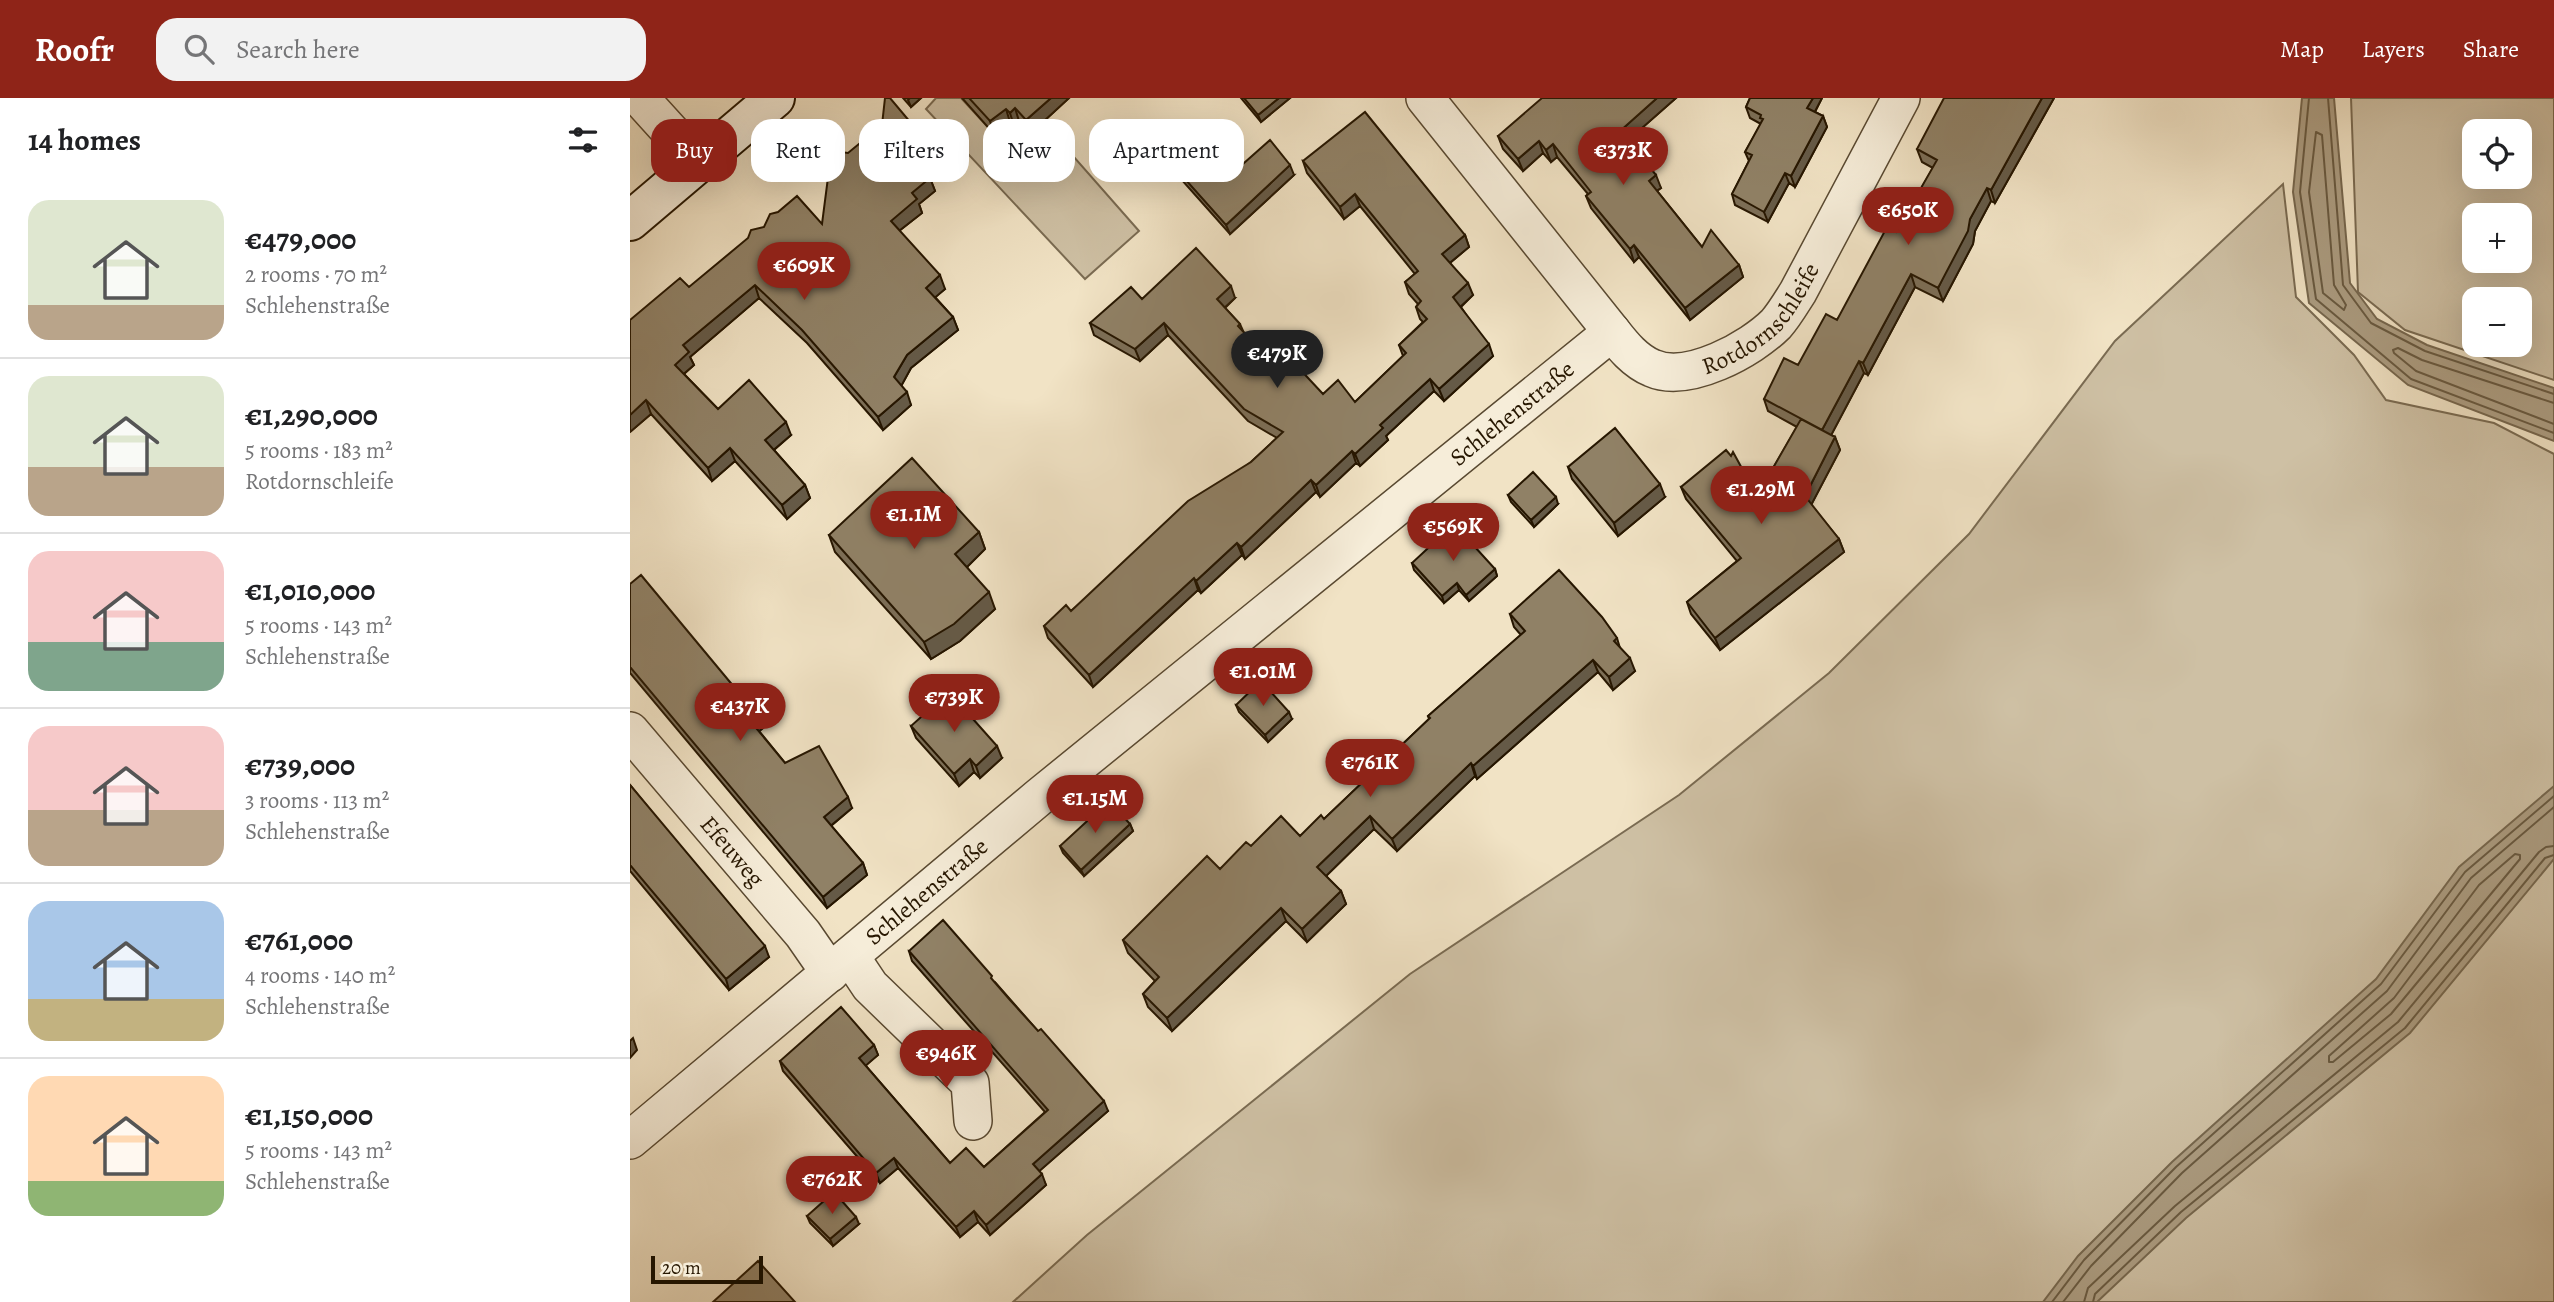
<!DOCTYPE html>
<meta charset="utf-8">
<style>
:root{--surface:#fff;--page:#f2f2f2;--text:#202124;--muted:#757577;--line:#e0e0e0;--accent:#8f2418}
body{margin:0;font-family:Alegreya,serif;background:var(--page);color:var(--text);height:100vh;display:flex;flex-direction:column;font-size:26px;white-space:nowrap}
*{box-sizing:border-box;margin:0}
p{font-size:23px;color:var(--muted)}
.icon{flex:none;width:38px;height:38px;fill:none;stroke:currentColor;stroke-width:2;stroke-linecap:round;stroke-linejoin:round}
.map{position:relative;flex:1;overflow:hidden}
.details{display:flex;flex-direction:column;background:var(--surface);width:630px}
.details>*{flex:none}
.top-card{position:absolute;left:21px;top:21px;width:665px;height:63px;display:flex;gap:14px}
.fabs{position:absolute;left:1832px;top:21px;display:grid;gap:14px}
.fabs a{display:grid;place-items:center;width:70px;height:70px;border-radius:14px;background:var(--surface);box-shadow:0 7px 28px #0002;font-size:35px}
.scale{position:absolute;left:21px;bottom:18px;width:112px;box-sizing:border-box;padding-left:7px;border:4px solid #261600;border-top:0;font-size:19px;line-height:24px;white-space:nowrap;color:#261600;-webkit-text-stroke:5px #f6edd9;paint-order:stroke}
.price{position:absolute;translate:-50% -60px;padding:0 16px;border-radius:24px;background:var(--accent);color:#fff;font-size:23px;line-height:46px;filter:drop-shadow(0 2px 4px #0008)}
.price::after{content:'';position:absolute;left:50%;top:42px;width:21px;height:16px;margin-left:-10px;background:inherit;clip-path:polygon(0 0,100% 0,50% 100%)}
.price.active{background:#222;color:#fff}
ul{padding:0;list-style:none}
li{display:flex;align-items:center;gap:21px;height:175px;padding:0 28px}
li+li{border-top:2px solid var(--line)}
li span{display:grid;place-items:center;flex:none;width:196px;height:140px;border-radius:21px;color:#555}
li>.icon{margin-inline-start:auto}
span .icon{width:84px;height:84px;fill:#fffc;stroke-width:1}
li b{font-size:30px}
h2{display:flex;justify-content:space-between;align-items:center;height:84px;padding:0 28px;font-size:30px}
.tag{padding:0 24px;border-radius:21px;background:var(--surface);box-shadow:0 7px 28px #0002;font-size:24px;line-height:63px}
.tag.active{background:var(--accent);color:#fff}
header{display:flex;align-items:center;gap:42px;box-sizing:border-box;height:98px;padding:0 35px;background:var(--accent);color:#fff}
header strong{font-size:33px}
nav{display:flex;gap:38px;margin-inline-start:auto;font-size:24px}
.search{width:490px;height:63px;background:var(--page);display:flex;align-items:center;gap:18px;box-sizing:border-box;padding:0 24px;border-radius:21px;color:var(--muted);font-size:26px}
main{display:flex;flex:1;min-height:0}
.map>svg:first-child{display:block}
.green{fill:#cec0a4;stroke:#7a6b52;stroke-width:2;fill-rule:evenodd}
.water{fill:#ac9d82;stroke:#76674e;stroke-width:2}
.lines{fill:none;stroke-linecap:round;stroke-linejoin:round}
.shore{stroke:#695a41;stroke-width:2}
.street-casing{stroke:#594931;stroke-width:40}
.secondary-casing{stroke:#261600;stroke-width:42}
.street{stroke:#f6edd9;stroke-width:37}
.secondary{stroke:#f6edd9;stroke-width:38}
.wall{fill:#7c6f58;stroke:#261600;stroke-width:2}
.shaded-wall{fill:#655a47;stroke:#261600;stroke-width:2}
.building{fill:#908166;stroke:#261600;stroke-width:2}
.labels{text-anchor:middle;stroke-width:7;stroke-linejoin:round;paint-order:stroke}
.street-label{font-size:24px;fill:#261600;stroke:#f6edd9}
</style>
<header>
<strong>Roofr</strong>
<div class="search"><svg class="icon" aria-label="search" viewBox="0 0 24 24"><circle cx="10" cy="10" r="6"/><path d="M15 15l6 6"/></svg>Search here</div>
<nav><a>Map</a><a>Layers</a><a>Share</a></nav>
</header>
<main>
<section class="details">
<h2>14 homes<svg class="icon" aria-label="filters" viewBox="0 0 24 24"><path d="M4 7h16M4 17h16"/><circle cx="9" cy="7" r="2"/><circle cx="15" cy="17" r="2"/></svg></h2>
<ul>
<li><span style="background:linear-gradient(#dfe7d0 75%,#b9a48a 0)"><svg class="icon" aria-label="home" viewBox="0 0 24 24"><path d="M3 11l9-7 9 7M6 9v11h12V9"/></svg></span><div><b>€479,000</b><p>2 rooms · 70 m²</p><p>Schlehenstraße</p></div></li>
<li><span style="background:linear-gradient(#dfe7d0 65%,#b9a48a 0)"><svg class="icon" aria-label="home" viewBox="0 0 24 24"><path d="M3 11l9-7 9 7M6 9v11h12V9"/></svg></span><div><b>€1,290,000</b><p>5 rooms · 183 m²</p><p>Rotdornschleife</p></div></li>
<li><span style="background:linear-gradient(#f6c9c9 65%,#7fa58c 0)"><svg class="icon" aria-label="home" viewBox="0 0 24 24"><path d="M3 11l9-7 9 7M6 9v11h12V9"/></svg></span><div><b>€1,010,000</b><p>5 rooms · 143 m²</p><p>Schlehenstraße</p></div></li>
<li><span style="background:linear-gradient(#f6c9c9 60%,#b9a48a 0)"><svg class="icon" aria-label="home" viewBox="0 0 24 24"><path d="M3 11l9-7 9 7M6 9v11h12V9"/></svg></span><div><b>€739,000</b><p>3 rooms · 113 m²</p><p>Schlehenstraße</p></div></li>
<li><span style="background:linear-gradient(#a9c7e8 70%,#c2b280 0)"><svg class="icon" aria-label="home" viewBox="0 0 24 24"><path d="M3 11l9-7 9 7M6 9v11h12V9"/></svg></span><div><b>€761,000</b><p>4 rooms · 140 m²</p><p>Schlehenstraße</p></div></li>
<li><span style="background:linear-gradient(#ffd9b3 75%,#8fb573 0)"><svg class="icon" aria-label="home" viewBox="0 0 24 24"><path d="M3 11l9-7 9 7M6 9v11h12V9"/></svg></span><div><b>€1,150,000</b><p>5 rooms · 143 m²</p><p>Schlehenstraße</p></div></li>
</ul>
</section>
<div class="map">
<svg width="1924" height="1204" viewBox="0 0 1924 1204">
<rect width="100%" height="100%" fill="#f1e3c5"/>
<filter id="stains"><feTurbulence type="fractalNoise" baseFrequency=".00286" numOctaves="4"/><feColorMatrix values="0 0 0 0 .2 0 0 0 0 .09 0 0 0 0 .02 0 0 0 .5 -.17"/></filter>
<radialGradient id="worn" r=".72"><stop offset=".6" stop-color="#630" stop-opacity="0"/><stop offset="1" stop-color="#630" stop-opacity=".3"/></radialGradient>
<!-- green -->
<path class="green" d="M306,0H331L365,37L380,25L396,41L415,26L509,133L455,181L296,11Z
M1721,0H1924V282L1775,232L1728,194ZM1844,33H1890V79H1844ZM1890,117V163H1844V117ZM1890,201V247H1844V201Z
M1653,86L1666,199L1724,257L1756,302L1864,325L1924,356V1204H383L457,1137L780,876L1049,697L1199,575L1339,436L1485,243Z"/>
<!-- water -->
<path class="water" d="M1672,0H1704L1720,185L1747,221L1797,247L1924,290V343L1778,287L1679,205L1663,94Z
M1924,688V761L1780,935L1556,1120L1467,1204H1413L1448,1158L1542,1064L1746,881L1829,769Z"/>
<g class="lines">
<!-- shore -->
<path class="shore" d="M1679,0L1670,94L1686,201L1781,281L1924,335
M1698,0L1713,187L1741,225L1795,253L1924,296
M1686,34L1692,37L1704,187L1716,207L1714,212L1693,195L1679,94Z
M1924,305L1792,262L1768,250L1763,252L1764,255L1786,273L1924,326
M1885,756L1890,757V761L1761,916L1703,964H1699V958L1764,900L1849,787Z
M1422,1204L1454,1162L1546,1069L1751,886L1835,774L1924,698
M1433,1204L1461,1168L1552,1075L1757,893L1841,780L1924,709
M1454,1204L1458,1190L1545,1108L1768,924L1909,754L1916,749L1924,748
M1463,1204L1465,1196L1551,1114L1775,930L1915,760L1924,757"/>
<!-- street casing -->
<g class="street-casing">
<g id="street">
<path d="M10,0L68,64"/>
<path id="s1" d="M982,234C993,248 1005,263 1022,270C1058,286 1121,251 1146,226C1154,217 1161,205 1168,194L1271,0"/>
<path id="s2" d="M0,633L173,836L200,875"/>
<path d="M220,858L240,888L340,985L343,1023"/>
<path id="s3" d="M0,1042L409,699L982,234L795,0"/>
</g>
</g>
<!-- secondary casing -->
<g class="secondary-casing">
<path id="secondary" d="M0,123L145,0"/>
</g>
<!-- street -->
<use href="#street" class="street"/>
<!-- secondary -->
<use href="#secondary" class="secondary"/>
</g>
<!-- wall -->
<path class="wall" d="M273,0H291L281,9Z
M332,0H439L401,35L389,23L384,28L380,24L364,36Z
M611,0H660L631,24Z
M1046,0L998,42L1031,90L1027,93L1072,149L1109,167L1113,179L1060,222L1009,159L1004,164L961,110L956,98L958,96L927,59L921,64L913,55L893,73L873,51L868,38Z
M1120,0H1192L1185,14L1193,18L1197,29L1165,89L1159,85L1138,124L1105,107L1102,96L1119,63L1115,54L1131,26L1120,20L1116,9Z
M1424,0L1365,105L1361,103L1345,133L1343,146L1313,203L1285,189L1238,277L1234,275L1201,337L1205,339L1210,352L1181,407L1209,441L1214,454L1090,552L1061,516L1057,504L1107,463L1056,401L1051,389L1127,398L1167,329L1138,313L1134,301L1168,267L1207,222L1266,134L1303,70L1292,64L1287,51Z
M530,53L596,81L664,77L600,136L534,62Z
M218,55L307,56L312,69L300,80L305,93L289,106L292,115L269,133L315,191L305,199L323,219L328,232L281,270L271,288L281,307L253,332L177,245L129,200L60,259L64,267L54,276L88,311L161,337L144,352L175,387L180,400L157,421L105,363L82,383L21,316L0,334L59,189L192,126Z
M673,63L835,137L839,149L820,165L843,197L831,209L863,258L814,303L804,293L756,338L758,342L730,368L726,365L690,399L686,394L615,461L612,457L571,495L568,492L463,589L418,540L414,528L441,513L621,364L647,340L618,323L538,237L510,263L464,237L460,225L512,201L605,200L595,210L610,226L614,235L653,277L693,296L725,304L773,258L769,247L793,224L790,221L786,209L788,206L779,196L775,184L785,176L730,108L714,121L677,75Z
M938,369L1035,399L988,438L942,381Z
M878,397L928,406L904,429L881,404Z
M349,434L355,451L337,469L365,511L330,543L301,561L205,454L199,437Z
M782,465L865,471L867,478L839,503L829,492L814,505L784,472Z
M0,486L129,619L133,630L129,633L155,665L222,710L201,728L233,765L237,777L197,810L0,575Z
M880,516L987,540L990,550L1005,573L983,592L968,574L847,681L845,678L767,753L744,731L696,778L711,793L716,806L677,844L656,823L542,933L518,909L513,896L525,883L498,855L493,842L621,748L670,738L694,721L799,621L798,618L891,537L884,529Z
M606,607L662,621L638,644L609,614Z
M281,628L372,660L350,680L344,674L329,688L286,640Z
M0,687L139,859L99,892L0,773Z
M500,726L503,733L454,778L433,755L430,748Z
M279,853L365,884L478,1013L409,1073L416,1087L360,1137L348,1124L330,1139L268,1070L250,1085L153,973L150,963L244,947L248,957L235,967L320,1065L354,1069L415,1014L282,863Z
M177,1118L229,1126L203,1148L180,1125Z"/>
<!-- shaded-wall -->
<path class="shaded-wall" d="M280,0H291L281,9L278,2Z
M421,0H439L401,35L396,22Z
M649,0H660L631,24L628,17Z
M1027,0H1046L995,45L990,33Z
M1183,0H1192L1181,21L1177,10Z
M1412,0H1424L1365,105L1361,92Z
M385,10L389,23L384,28L380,15Z
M376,11L380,24L364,36L360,23Z
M1193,18L1197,29L1165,89L1161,78Z
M909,43L913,55L893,73L888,61Z
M923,46L927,59L921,64L916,52Z
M307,56L312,69L296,83L300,80L305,93L289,106L292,115L265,136L261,123L282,95L291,70Z
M660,67L664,77L600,136L596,127Z
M1155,75L1159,85L1138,124L1134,114Z
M1026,77L1031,90L1023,95L1019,83Z
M1357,90L1361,103L1345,133L1343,146L1313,203L1308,190L1340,121Z
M725,96L730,108L714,121L710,109Z
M835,137L839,149L816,168L812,156Z
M1004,147L1009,159L1004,164L1000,151Z
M1109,167L1113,179L1060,222L1055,210Z
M1281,176L1285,189L1238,277L1233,265Z
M310,177L315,191L301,203L296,190Z
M838,185L843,197L828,211L823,199Z
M125,187L129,200L60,259L64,267L49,280L45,267L53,247Z
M601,188L605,200L591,213L587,201Z
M323,219L328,232L281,270L269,292L264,279L277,257Z
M534,225L538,237L510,263L505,251Z
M859,246L863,258L814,303L809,291Z
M1229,263L1234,275L1197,345L1192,332Z
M800,281L804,293L756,338L758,342L730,368L725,356L750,327Z
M277,294L281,307L253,332L248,319Z
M16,302L21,316L0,334V317Z
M156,324L161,337L140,355L135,342Z
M1205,339L1210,352L1179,411L1175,398Z
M100,350L105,363L82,383L78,370Z
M722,353L726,365L690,399L686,387Z
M681,382L686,394L615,461L611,449Z
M1030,386L1035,399L988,438L984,425Z
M175,387L180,400L157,421L152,407Z
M926,399L928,406L904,429L901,422Z
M349,434L355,451L332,474L325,456Z
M1209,441L1214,454L1090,552L1085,540Z
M607,445L612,457L571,495L566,483Z
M865,471L867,478L839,503L836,497Z
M564,480L568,492L463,589L459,577Z
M827,485L829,492L814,505L812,498Z
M359,494L365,511L330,543L301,561L294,544Z
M1000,560L1005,573L983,592L979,579Z
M963,562L968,574L847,681L843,668Z
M659,614L662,621L638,644L635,637Z
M129,619L133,630L126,636L122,625Z
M367,648L372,660L350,680L346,668Z
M340,661L344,674L329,688L324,676Z
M841,665L845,678L767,753L762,741Z
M218,699L222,710L198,730L194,719Z
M740,718L744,731L692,782L687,769Z
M500,726L503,733L454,778L451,772Z
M233,765L237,777L197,810L193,799Z
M711,793L716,806L677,844L672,831Z
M651,810L656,823L542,933L537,920Z
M135,848L139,859L99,892L96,881Z
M3,940L7,952L0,960V943Z
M244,947L248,957L233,970L229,960Z
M474,1003L478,1013L406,1076L403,1066Z
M264,1060L268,1070L250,1085L246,1075Z
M412,1076L416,1087L360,1137L356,1127Z
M344,1113L348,1124L330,1139L326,1129Z
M226,1119L229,1126L203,1148L200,1141Z"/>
<!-- building -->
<path class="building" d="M255,0H260L307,56L291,70L300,80L282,95L287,101L261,123L310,177L296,190L323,219L277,257L264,279L277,294L248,319L172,232L125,187L53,247L59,254L45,267L88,311L119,282L156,324L135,342L175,387L152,407L100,350L78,370L16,302L0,317V222L50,180L59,189L118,140L121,132L134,129L140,116L148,114L167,98L192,126L200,64L211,54L218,55L252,27Z
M339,0H421L396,22L385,10L380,15L376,11L360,23Z
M614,0H649L628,17Z
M912,0H1027L990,33L1026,77L1019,83L1072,149L1081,132L1109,167L1055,210L1004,147L1000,151L956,98L961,94L923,46L916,52L909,43L888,61L868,38Z
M1120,0H1183L1177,10L1193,18L1161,78L1155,75L1134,114L1102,96L1122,57L1115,54L1133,21L1130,20L1131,17L1116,9Z
M1314,0H1412L1361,92L1357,90L1340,121L1338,133L1308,190L1281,176L1233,265L1229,263L1192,332L1134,301L1154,260L1168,267L1196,216L1207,222L1257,129L1266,134L1307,62L1287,51Z
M735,14L835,137L812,156L838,185L823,199L859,246L809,291L800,281L750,327L753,330L725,356L722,353L686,387L681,382L611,449L607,445L566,483L564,480L459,577L414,528L436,507L441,513L558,403L621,364L653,334L614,311L534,225L505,251L460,225L501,189L512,201L566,150L601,188L587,201L610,226L608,228L653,277L665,266L693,296L708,282L725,304L776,255L769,247L797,221L786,209L791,203L775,184L788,173L725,96L710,109L673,63Z
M553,32L596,81L640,42L660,67L596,127L530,53Z
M1171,321L1205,339L1175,398L1209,441L1085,540L1057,504L1111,460L1051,389L1096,352L1101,358L1103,354L1127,398Z
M985,330L1030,386L984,425L938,369Z
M282,360L349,434L325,456L359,494L324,526L294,544L199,437Z
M903,374L926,399L901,422L878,397Z
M824,426L865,471L836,497L827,485L812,498L782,465Z
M929,472L972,519L987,540L984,543L1000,560L979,579L963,562L843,668L841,665L762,741L740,718L687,769L711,793L672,831L651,810L537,920L513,896L529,879L493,842L577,758L590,771L616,744L621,748L651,718L670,738L691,717L694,721L800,620L798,618L895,533L880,516Z
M11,477L129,619L122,625L155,665L189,648L218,699L194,719L233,765L193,799L0,569V486Z
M631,583L659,614L635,637L606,607Z
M319,594L367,648L346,668L340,661L324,676L281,628Z
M0,687L135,848L96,881L0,767Z
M479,703L500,726L451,772L430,748Z
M313,822L362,878L361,880L380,902L408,933L411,931L474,1003L403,1066L412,1076L356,1127L344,1113L326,1129L264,1060L246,1075L150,963L211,909L244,947L229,960L320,1065L336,1050L354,1069L418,1012L279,853Z
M204,1094L226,1119L200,1141L177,1118Z
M128,1163L165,1204H83Z"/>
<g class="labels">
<!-- street labels -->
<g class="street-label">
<text dy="8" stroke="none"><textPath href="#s1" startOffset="184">Rotdornschleife</textPath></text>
<text dy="8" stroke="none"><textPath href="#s3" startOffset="1143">Schlehenstraße</textPath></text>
<text dy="8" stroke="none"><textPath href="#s2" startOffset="158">Efeuweg</textPath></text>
<text dy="8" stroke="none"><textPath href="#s3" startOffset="387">Schlehenstraße</textPath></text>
</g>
</g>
<rect width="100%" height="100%" filter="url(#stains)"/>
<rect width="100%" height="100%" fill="url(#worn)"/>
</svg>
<div class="fabs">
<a><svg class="icon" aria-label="locate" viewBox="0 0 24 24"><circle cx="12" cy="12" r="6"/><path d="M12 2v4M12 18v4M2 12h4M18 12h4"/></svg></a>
<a>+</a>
<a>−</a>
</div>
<div class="scale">20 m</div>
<b class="price" style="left:993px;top:89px">€373K</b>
<b class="price" style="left:1278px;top:149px">€650K</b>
<b class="price" style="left:174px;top:204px">€609K</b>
<b class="price active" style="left:647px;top:292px">€479K</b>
<b class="price" style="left:1131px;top:428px">€1.29M</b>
<b class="price" style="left:284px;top:453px">€1.1M</b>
<b class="price" style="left:823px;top:465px">€569K</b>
<b class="price" style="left:633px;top:610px">€1.01M</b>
<b class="price" style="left:324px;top:636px">€739K</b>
<b class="price" style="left:110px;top:645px">€437K</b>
<b class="price" style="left:740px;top:701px">€761K</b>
<b class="price" style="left:465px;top:737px">€1.15M</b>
<b class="price" style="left:316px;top:992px">€946K</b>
<b class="price" style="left:202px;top:1118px">€762K</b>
<div class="top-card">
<a class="tag active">Buy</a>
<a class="tag">Rent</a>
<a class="tag">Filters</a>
<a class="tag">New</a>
<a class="tag">Apartment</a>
</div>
</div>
</main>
